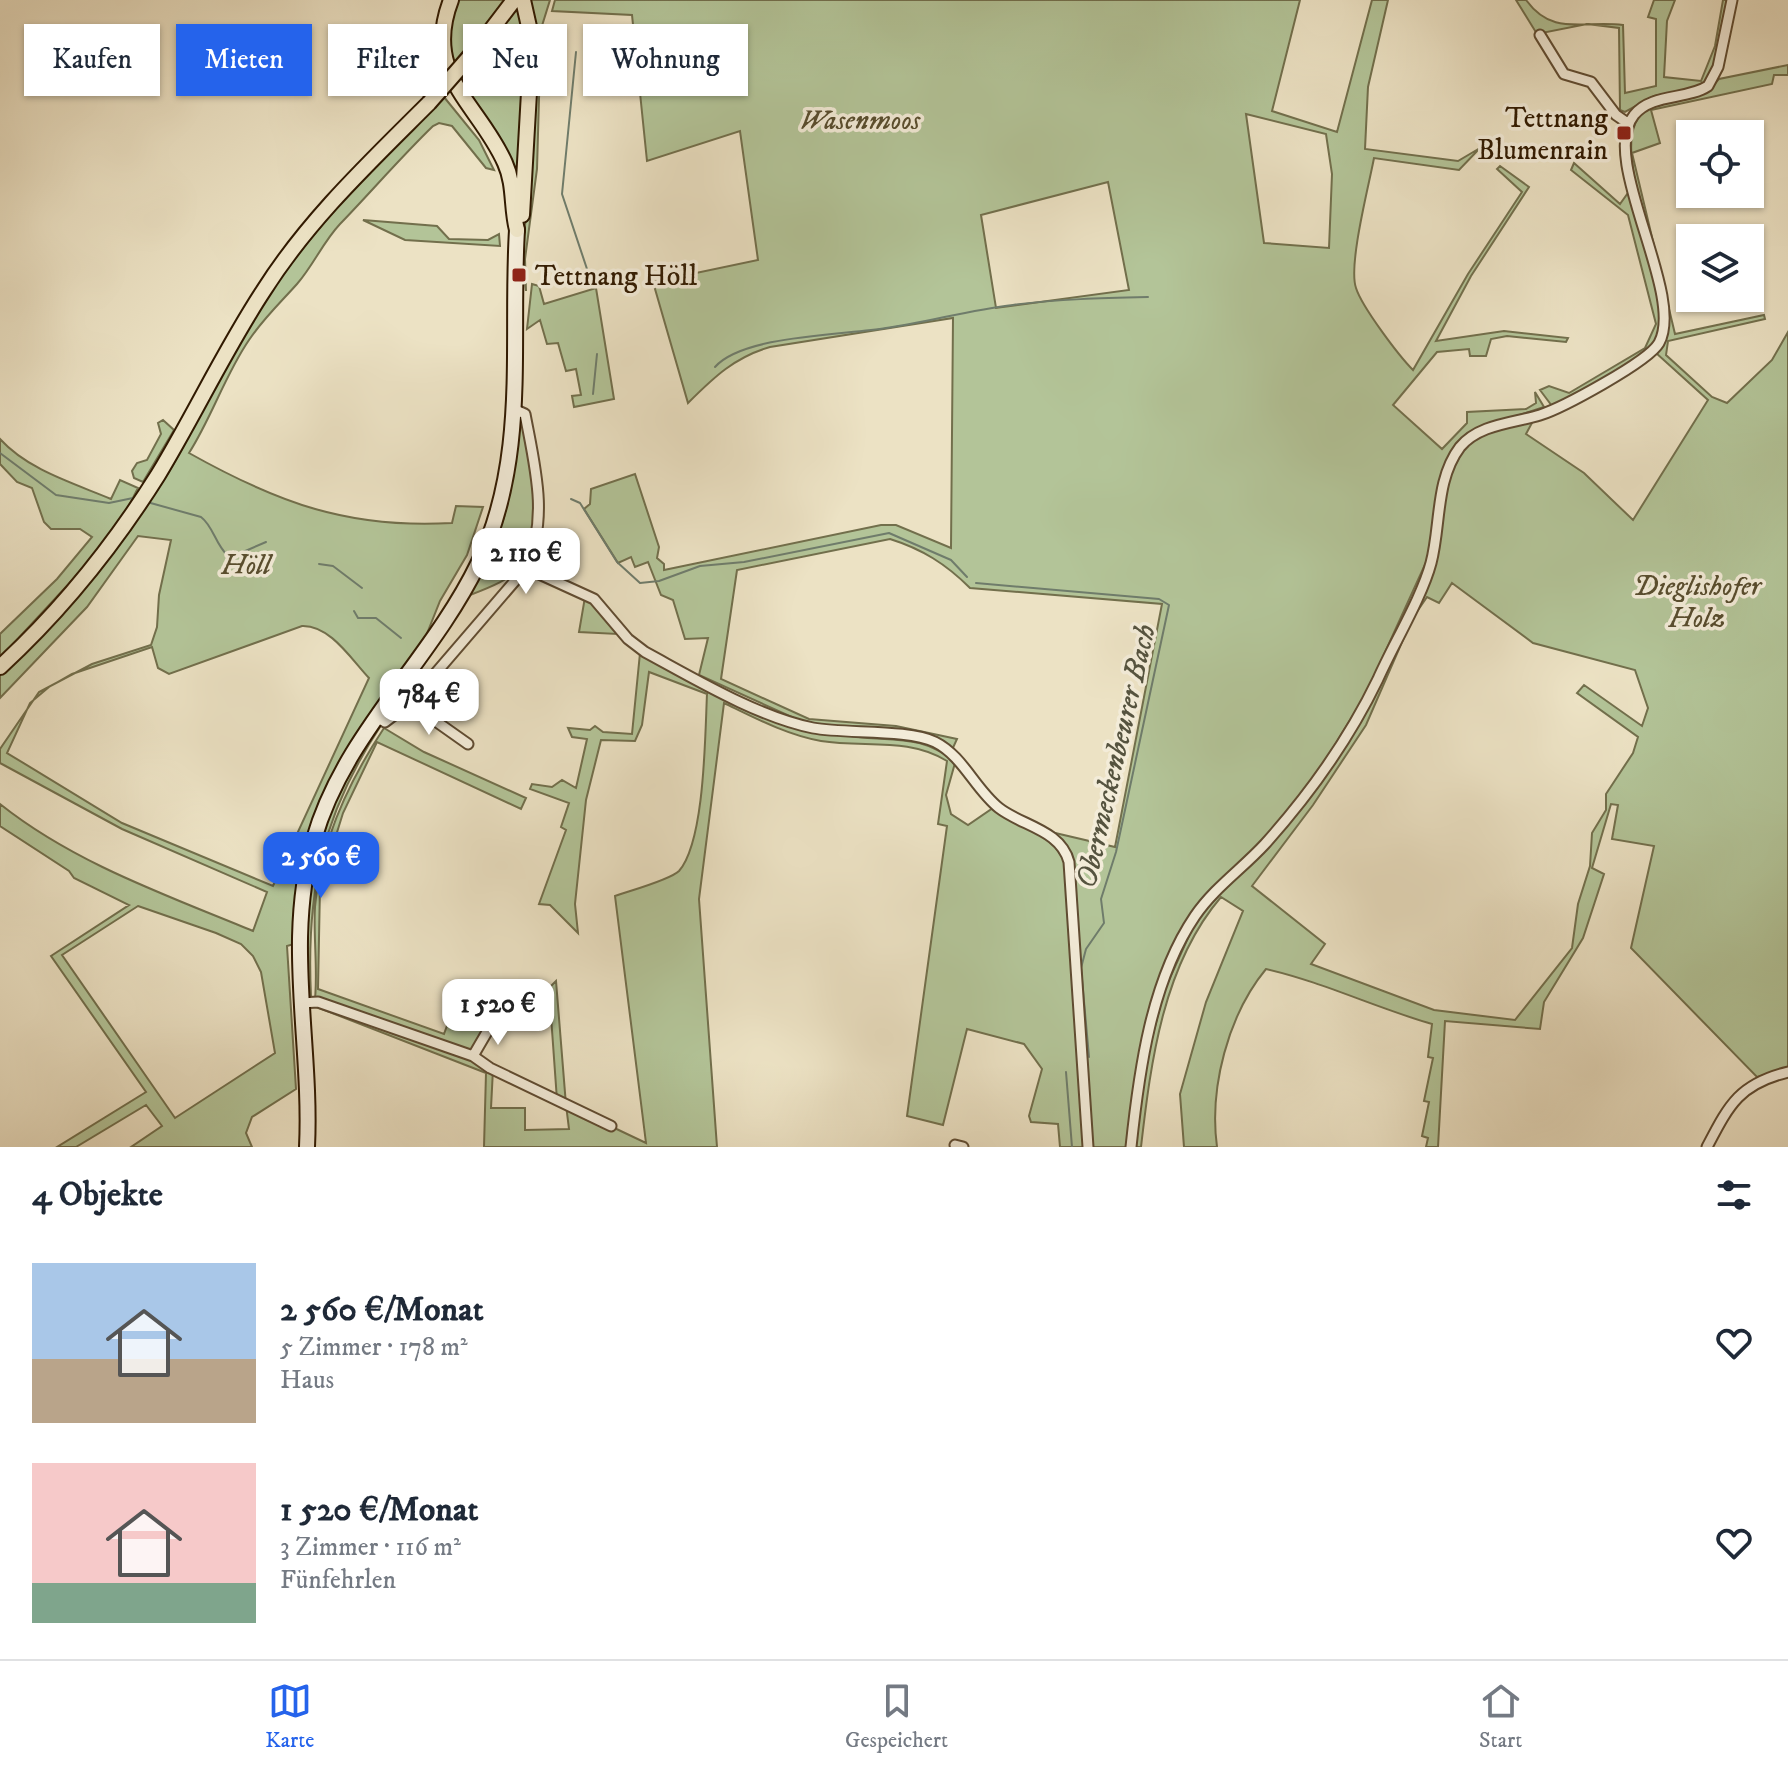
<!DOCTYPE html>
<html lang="de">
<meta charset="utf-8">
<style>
:root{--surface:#fff;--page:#f6f6f7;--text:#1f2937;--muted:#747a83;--line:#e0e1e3;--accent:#2563eb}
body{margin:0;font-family:"IM FELL DW Pica",serif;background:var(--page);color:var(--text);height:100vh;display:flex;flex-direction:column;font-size:30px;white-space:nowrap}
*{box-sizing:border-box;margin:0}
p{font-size:26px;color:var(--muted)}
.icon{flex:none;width:44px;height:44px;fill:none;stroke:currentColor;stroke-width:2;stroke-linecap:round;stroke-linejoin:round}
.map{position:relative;height:1147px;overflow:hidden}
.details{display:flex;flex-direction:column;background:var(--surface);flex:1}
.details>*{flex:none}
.guide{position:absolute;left:24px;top:24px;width:800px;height:72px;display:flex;gap:16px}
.buttons{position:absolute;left:1676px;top:120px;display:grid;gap:16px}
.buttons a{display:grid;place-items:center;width:88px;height:88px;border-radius:0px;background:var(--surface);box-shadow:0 2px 6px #0004;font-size:40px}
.price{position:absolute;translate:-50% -68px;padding:0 18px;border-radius:16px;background:#fff;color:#222;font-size:26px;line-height:52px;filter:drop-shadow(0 2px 4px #0008)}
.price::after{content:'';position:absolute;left:50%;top:48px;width:24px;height:18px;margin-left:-12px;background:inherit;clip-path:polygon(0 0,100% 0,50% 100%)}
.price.current{background:var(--accent);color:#fff}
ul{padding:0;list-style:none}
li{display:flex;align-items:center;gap:24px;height:200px;padding:0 32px}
li span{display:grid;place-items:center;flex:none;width:224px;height:160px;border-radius:0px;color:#555}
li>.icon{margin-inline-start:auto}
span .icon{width:96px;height:96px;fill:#fffc;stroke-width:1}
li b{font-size:34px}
h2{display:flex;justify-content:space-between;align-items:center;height:96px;padding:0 32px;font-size:34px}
.pill{padding:0 28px;border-radius:0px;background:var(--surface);box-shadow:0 2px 6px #0004;font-size:28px;line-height:72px}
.pill.current{background:var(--accent);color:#fff}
.menu{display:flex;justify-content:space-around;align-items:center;height:112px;border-top:2px solid var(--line);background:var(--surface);font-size:22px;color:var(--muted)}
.menu a{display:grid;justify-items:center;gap:4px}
.menu .current{color:var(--accent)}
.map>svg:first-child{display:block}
.green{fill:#b3c498;stroke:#726f4c;stroke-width:2;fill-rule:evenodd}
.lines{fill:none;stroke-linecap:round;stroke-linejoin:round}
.stream{stroke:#6f7c6b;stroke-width:2}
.minor-casing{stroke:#604c32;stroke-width:13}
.secondary-casing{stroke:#311a01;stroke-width:18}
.primary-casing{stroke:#311a01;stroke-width:18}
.minor{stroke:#f3ecd9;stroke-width:9}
.secondary{stroke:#f3ecd9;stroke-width:14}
.primary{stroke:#ece2c4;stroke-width:14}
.primary-bridge-casing{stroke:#311a01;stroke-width:18;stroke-linecap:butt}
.primary-bridge{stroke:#ece2c4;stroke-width:14}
.poi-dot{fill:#8f2418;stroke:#f3ecd9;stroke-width:3}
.labels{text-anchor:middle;stroke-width:7;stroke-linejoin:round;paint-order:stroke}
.poi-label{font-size:28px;fill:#311a01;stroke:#f3ecd9;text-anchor:end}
.park-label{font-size:28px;font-style:italic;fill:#584d2e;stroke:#f3ecd9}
.water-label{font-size:30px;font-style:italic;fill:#55533f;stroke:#f3ecd9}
</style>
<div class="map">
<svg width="1788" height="1147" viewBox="0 0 1788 1147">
<rect width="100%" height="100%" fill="#ece2c4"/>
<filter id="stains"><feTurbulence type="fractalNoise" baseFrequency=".0025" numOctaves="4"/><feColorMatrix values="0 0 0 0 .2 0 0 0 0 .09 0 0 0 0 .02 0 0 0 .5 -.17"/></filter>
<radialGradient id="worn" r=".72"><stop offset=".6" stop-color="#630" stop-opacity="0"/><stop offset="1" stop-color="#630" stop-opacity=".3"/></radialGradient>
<!-- green -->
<path class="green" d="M455,0H506L452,65L448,33Z
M527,0H550L541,29L537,169L525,259L526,291L522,256L531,166Z
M555,0H1300L1272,111L1337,132L1372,0H1388L1368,87L1365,149L1458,161L1480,148L1459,170L1374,158C1369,185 1348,265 1356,288C1362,307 1399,356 1413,370L1468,274L1522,192L1497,169L1500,166L1529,187L1471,276L1436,341L1504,331L1568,338L1566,342L1507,336L1491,339L1486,356H1470L1469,349L1437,352L1393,405L1442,449L1467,423V412L1526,409L1536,403L1535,392L1544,407L1474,430L1453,450L1428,558L1366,694L1311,784L1253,853L1201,902L1153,1007L1129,1147H1091L1072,855L1051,832L1115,847L1162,604L970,588C946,564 922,549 890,539L737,570L721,679L809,719L896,726L957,739L952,750L935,738L805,723L699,675L708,638L685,639L673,600L661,595L648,562L635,567L631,557L618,563L584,509L590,504L591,489L635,474L659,547L657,558L664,564V570L881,525H896L951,548L953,318L770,347C735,357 714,377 688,403L653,282L758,260L740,131L647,161L632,15L552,11ZM1246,114L1326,134L1332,174L1329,248L1264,243ZM1108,182L1129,290L996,308L981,215Z
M1516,0H1526C1553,37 1582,20 1623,25L1625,93L1656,86V19L1648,17L1654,0H1675L1667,21L1664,77L1701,81L1715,46L1723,0H1729L1716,65L1705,82L1693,89L1654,96L1625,112L1620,110L1619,28L1587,24L1537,34Z
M520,2L526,19L521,188L459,84Z
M1788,65V75H1774L1772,84L1651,110L1660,143L1632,153L1675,334L1764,315L1765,319L1668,341L1666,355L1712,397L1727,403L1772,360L1788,332V1069L1757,1077L1631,948L1654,846L1612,839L1618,805L1611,804L1592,868L1604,874L1583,938L1544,1002L1540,1029L1445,1021L1438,1147H1426L1428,1138L1422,1136L1429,1102L1424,1101L1433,1058L1428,1057L1432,1024C1376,1008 1323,982 1266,969C1228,1015 1209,1088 1217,1147H1184L1180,1094L1206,1002L1243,911L1221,897C1163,965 1151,1061 1141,1147H1134L1145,1066L1164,991L1197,918L1337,755L1424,586L1448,479L1464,448L1486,432L1533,421L1526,434L1584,473L1633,520L1708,400L1656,353C1693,314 1613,176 1635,124C1648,91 1699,106 1719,79ZM1452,583L1533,643L1635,670L1648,708L1642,726L1584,685L1577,693L1638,737L1633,753L1606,794V810L1592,833L1590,866L1578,904L1572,948L1515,1020L1434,1010L1311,964L1325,944L1252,886L1313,805L1366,725L1412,619L1427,597L1439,603Z
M444,97L479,140L494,170L486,168L452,126L439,123L433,126C400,158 371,192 340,224C323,242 313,266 297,284C280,303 263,319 249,340C225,375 212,417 189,453C278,503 349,529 452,523L456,506L483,507L467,555L440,601L420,651L342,759L294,944L287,946L296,1089L252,1117L246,1133L252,1147H131L162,1126L146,1105L76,1147H57L146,1092L51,956L129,905L74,878L69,871L0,826V804C74,863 166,895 253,931L267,892L122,829L0,763V749L39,692L92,664L151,645L157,627L159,595L171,540L138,536L87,607L0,698V673C52,614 109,557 155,493C194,437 218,369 256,312C310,231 375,165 444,97ZM302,626C330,625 351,659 369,678L273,886L122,823L7,753L30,703L49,687L72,674L152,647L158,668L169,674ZM138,906L216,933L241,944L253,956L261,972L275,1053L175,1118L62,955Z
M1574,163L1620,204L1630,190C1639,223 1675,318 1653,345C1639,363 1574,395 1552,406L1540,390L1549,386L1569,393L1645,348L1656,324L1628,215L1571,170Z
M363,220L437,226L449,239L488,240L499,234L500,246L405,240Z
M532,284L539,286L544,304L596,288L614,399L574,407L572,396L581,395L576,369L566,371L558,343L547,344L540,320L527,329Z
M163,420L174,430L143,482L134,478L132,471L137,463L147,460L161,434L158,423Z
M521,421C536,455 543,531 524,563C515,578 486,589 470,595L504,518Z
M0,439C28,470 73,483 111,499L120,480L138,488L121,521L89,562L0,658V634L57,579L92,537L80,529H51L44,522L32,488L17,482L0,464Z
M585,597L602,611L617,634L579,632Z
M640,653C703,685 769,718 839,734C881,744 921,730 955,763L946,795L951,814L968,825L993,808C1021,823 1052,834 1066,864L1085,1147H1060L1058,1124L1031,1122L1029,1116L1042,1069L1024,1044L967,1029L943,1125L907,1116L947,826L938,824L947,761C908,737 865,748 821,741C787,735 755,718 724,703L699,899L717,1147H484L486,1073L314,1006C319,981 313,936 315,907C320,843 349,781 384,728L424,752L526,798L521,809L377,742L343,813L320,887L318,989L444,1034L453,1009L490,1027L473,1056L493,1069L491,1108H525V1130L569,1129L566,1105L557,1100L549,988L556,981L566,1105L646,1143L615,896C629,891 670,880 679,871C705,841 705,735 707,694L649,672L642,725L635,741L601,740L586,800L575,904L578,933L550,905L539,904L566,830L561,827L569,803L530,789L532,784L552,787L562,780L576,788L587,739L572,737L568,728L590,730L595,726L603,732L632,734Z
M380,727C322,815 306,892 311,996L306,994C306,968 303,940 305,914C312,846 338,786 374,730Z"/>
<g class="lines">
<!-- stream -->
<path class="stream" d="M576,52L562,194L593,287
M715,367C743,335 844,335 886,328C928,322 970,310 1013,305C1058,299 1103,298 1148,297
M593,394L597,354
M0,453L56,495L109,503L133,498
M571,499L580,503L617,562L640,583L659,581L700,566L744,562L889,533L951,560L967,577
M147,502L201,517C213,526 215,543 227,555H236L266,542
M319,564L333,566L362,588
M976,583L1159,599L1169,605L1116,852L1101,899L1104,923L1086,949L1081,968L1089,1057
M354,611L358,618H376L401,638
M1066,1072L1072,1147"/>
<!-- minor casing -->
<g class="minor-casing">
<path id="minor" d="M1540,35L1564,74L1591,82L1616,115L1629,124
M526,568L594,599L628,639L645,652C695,679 758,717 813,728C846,734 908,729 935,742C963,756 975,789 999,808C1022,826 1061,830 1069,862L1088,1147
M410,703L468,744
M376,717L385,722L410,703L526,568C549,518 535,467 525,414L516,410
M301,1003L318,1002L473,1056L490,1068L611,1126
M473,1056L494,1020
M955,1145L963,1147
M1131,1147C1139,1071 1151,981 1195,916C1214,888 1242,869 1265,844C1309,795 1349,739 1378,679C1393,645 1422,597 1431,563C1441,526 1435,480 1460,447C1479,424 1514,423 1540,415C1562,408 1648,362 1659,343C1686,294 1598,159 1634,115C1652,93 1687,100 1708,86L1718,67L1732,0
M1707,1147C1729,1105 1739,1084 1788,1072"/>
</g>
<!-- secondary casing -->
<g class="secondary-casing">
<path id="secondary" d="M307,1147C312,1044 284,940 314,839C344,734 431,661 478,564C529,457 510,343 517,230"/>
</g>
<!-- primary casing -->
<g class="primary-casing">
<path id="primary" d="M451,0C422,75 479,104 505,163C515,185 511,207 517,230
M479,46L514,0
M522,215L532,40L523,0
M0,667C61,611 114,545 158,475C195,414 225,349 264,290C309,219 370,162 429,103"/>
</g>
<!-- minor -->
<use href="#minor" class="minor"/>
<!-- secondary -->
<use href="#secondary" class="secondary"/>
<!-- primary -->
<use href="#primary" class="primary"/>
<!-- primary-bridge casing -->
<g class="primary-bridge-casing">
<path id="primary-bridge" d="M429,103L479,46"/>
</g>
<!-- primary-bridge -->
<use href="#primary-bridge" class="primary-bridge"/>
</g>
<!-- markers -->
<g class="poi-dot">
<rect x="1616" y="125" width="16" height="16" rx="4"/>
<rect x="511" y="267" width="16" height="16" rx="4"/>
</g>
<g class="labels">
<!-- poi labels -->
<g class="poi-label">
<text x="1608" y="127">Tettnang<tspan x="1608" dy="32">Blumenrain</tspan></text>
<text x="535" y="285" text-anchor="start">Tettnang Höll</text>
</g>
<!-- park labels -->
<g class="park-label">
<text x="860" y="129">Wasenmoos</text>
<text x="246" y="574">Höll</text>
<text x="1697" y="595">Dieglishofer<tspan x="1697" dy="32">Holz</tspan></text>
</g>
<!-- water labels -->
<g class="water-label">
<text transform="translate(1115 756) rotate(-77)" y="10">Obermeckenbeurer Bach</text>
</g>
</g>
<rect width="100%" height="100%" filter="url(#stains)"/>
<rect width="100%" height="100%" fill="url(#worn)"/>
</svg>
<div class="buttons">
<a><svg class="icon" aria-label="locate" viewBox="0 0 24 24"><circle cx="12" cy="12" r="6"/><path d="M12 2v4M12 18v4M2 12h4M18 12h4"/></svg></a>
<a><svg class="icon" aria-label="layers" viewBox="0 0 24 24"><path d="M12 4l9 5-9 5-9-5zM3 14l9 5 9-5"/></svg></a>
</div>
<b class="price" style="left:526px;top:596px">2 110 €</b>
<b class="price" style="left:429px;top:737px">784 €</b>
<b class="price current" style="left:321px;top:900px">2 560 €</b>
<b class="price" style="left:498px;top:1047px">1 520 €</b>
<div class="guide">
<a class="pill">Kaufen</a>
<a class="pill current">Mieten</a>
<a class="pill">Filter</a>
<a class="pill">Neu</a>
<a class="pill">Wohnung</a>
</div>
</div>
<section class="details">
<h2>4 Objekte<svg class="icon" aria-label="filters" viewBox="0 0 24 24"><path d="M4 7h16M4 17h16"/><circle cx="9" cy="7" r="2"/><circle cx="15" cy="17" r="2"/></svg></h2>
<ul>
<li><span style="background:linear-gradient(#a9c7e8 60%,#b9a48a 0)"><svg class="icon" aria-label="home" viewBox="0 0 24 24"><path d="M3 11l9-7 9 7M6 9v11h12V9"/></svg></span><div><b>2 560 €/Monat</b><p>5 Zimmer · 178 m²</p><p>Haus</p></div><svg class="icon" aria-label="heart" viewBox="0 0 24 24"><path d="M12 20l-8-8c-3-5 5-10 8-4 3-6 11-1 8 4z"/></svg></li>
<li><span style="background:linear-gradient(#f6c9c9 75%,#7fa58c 0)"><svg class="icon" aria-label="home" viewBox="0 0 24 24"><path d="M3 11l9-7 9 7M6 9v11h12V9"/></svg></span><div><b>1 520 €/Monat</b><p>3 Zimmer · 116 m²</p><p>Fünfehrlen</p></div><svg class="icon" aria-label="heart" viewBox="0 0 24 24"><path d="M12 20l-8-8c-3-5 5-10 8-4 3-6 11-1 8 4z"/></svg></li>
</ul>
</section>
<nav class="menu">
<a class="current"><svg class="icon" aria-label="map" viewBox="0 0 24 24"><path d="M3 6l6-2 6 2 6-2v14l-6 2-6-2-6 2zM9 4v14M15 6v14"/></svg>Karte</a>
<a><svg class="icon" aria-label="saved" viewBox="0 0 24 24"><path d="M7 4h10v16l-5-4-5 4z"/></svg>Gespeichert</a>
<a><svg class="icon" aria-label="home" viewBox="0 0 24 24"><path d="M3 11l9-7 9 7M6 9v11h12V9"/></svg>Start</a>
</nav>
